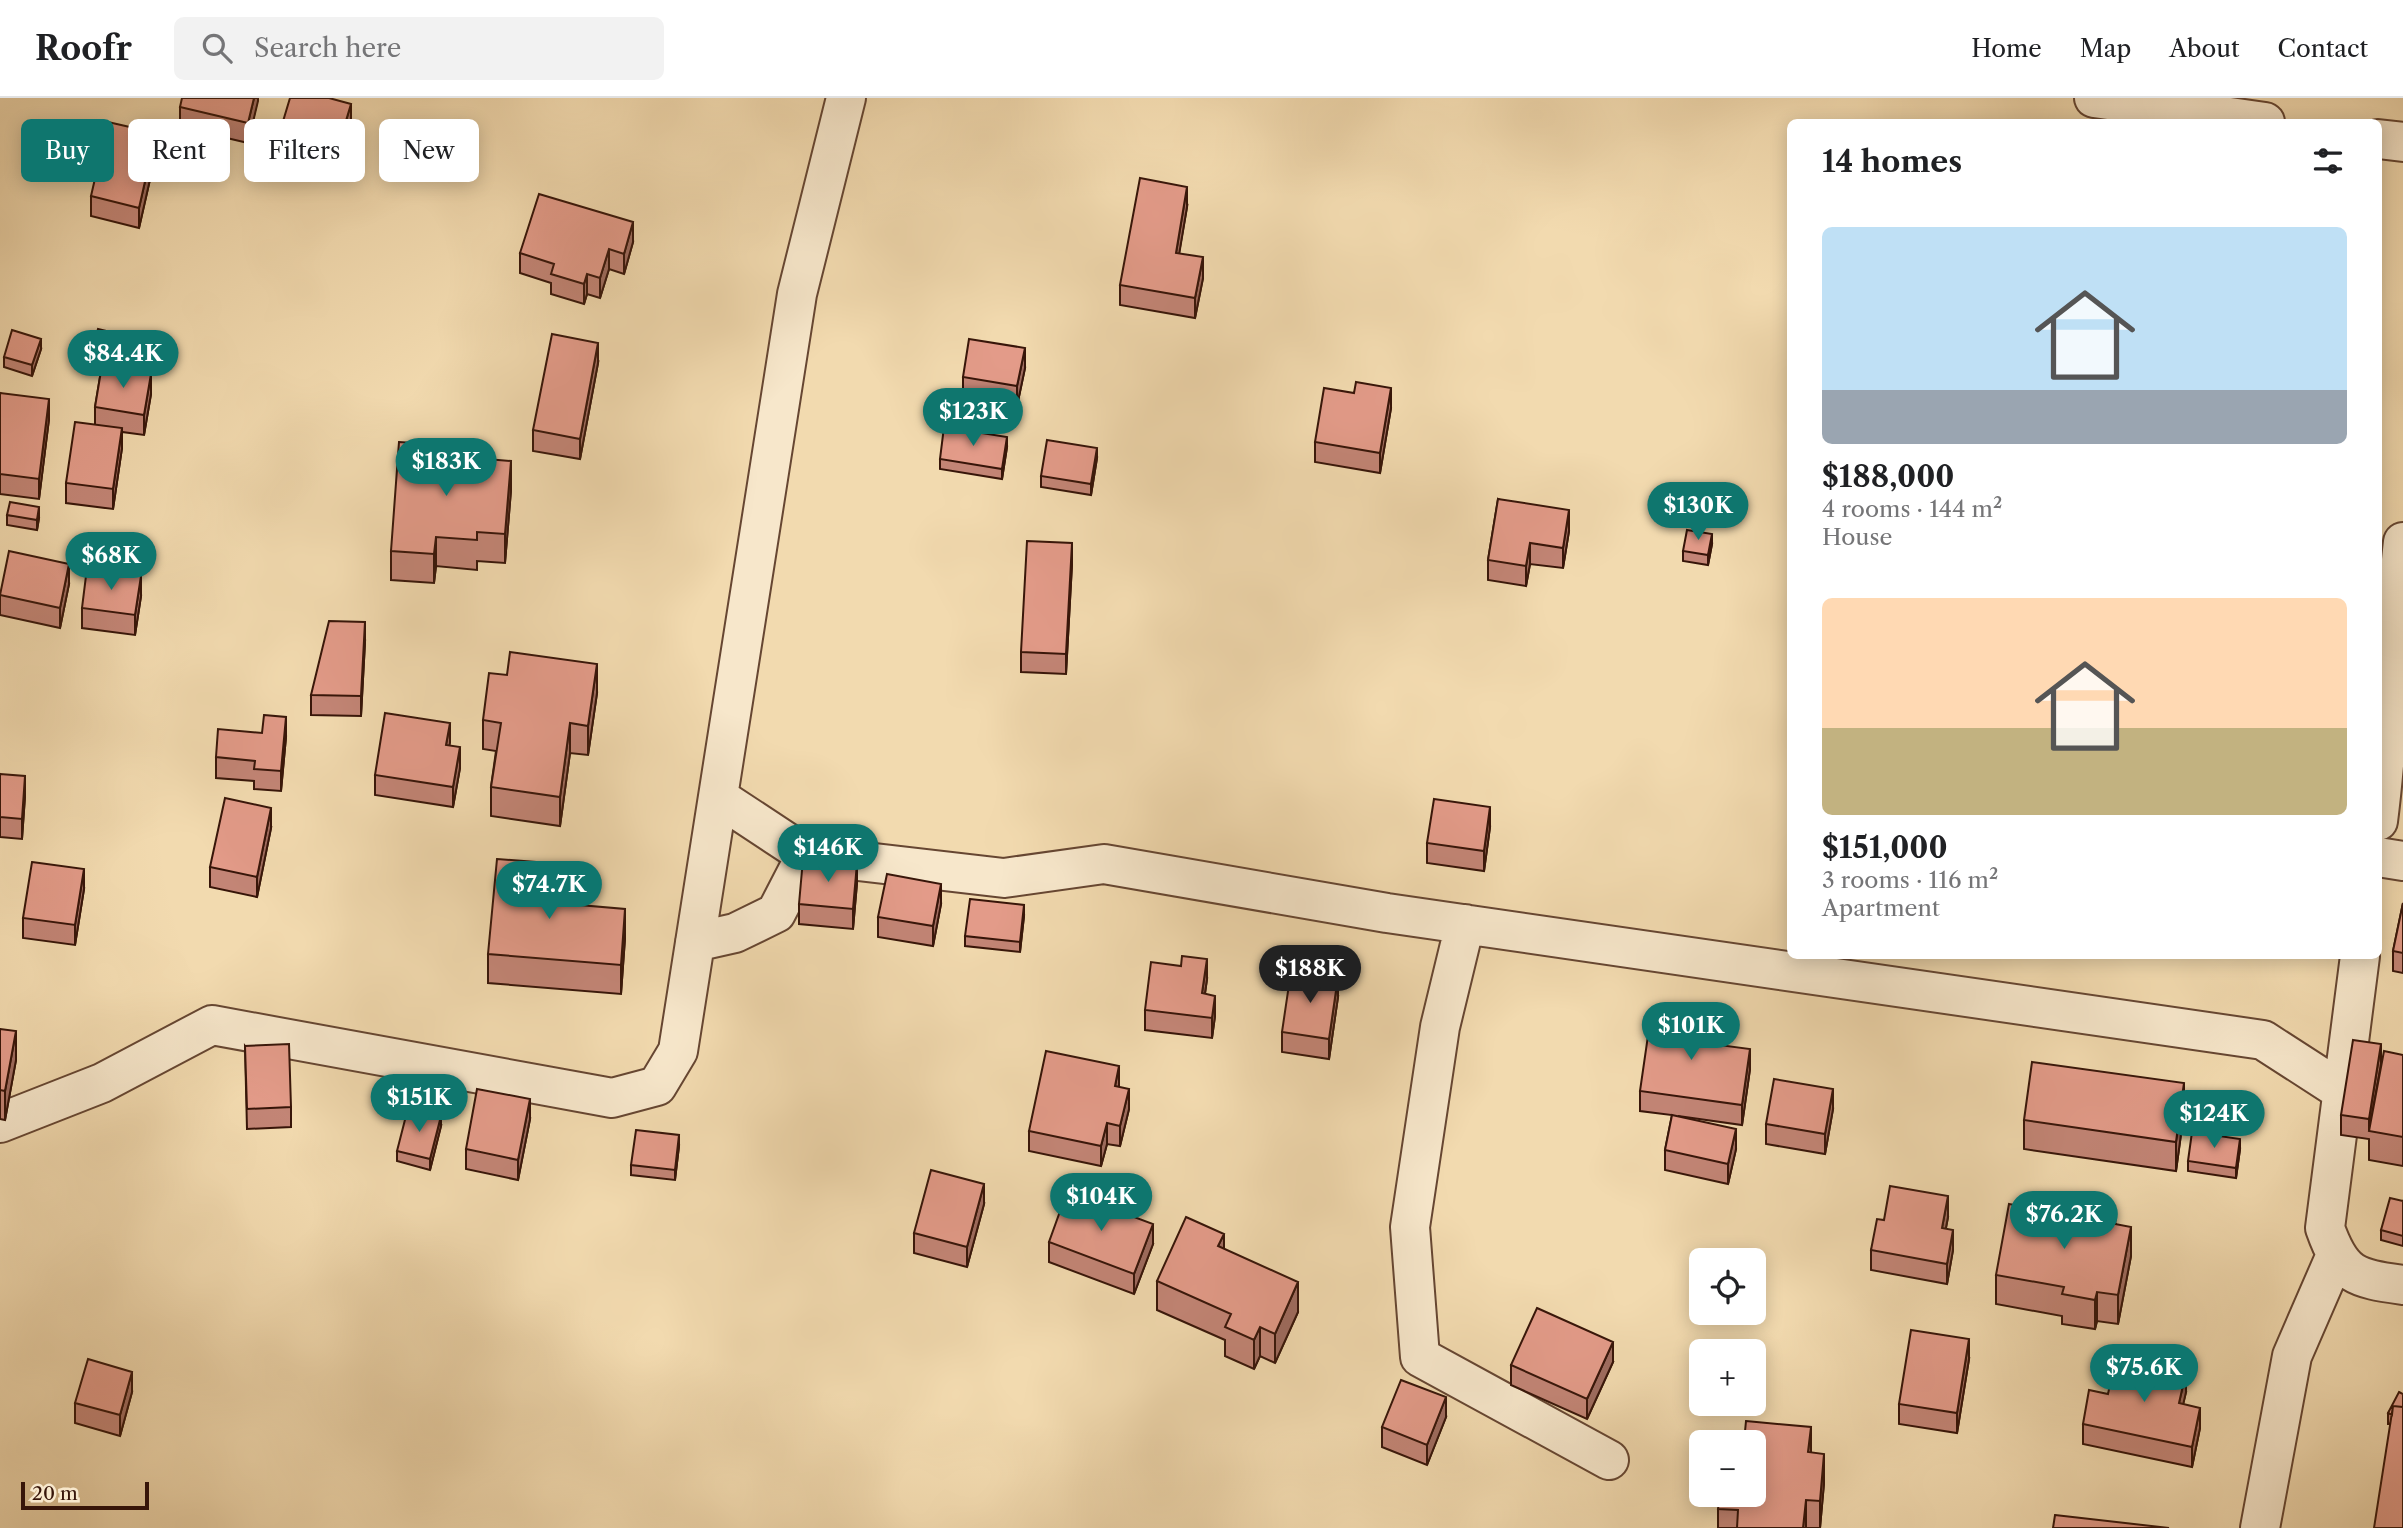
<!DOCTYPE html>
<meta charset="utf-8">
<style>
:root{--surface:#fff;--page:#f2f2f2;--text:#202124;--muted:#757577;--line:#e0e0e0;--accent:#0f766e}
body{margin:0;font-family:"Libre Caslon Text",serif;background:var(--page);color:var(--text);height:100vh;display:flex;flex-direction:column;font-size:26px;white-space:nowrap}
*{box-sizing:border-box;margin:0}
p{font-size:23px;color:var(--muted)}
.icon{flex:none;width:38px;height:38px;fill:none;stroke:currentColor;stroke-width:2;stroke-linecap:round;stroke-linejoin:round}
.map{position:relative;flex:1;overflow:hidden}
.drawer{position:absolute;left:1787px;top:21px;width:595px;height:840px;display:flex;flex-direction:column;background:var(--surface);border-radius:10px;box-shadow:0 4px 18px #0003}
.drawer>*{flex:none}
.banner{position:absolute;left:21px;top:21px;width:665px;height:63px;display:flex;gap:14px}
.fabs{position:absolute;left:1689px;top:1150px;display:grid;gap:14px}
.fabs a{display:grid;place-items:center;width:77px;height:77px;border-radius:10px;background:var(--surface);box-shadow:0 4px 18px #0003;font-size:35px}
.scale{position:absolute;left:21px;bottom:18px;width:128px;box-sizing:border-box;padding-left:7px;border:4px solid #371509;border-top:0;font-size:19px;line-height:24px;white-space:nowrap;color:#371509;-webkit-text-stroke:5px #f7e7cb;paint-order:stroke}
.price{position:absolute;translate:-50% -60px;padding:0 16px;border-radius:24px;background:var(--accent);color:#fff;font-size:23px;line-height:46px;filter:drop-shadow(0 2px 4px #0008)}
.price::after{content:'';position:absolute;left:50%;top:42px;width:21px;height:16px;margin-left:-10px;background:inherit;clip-path:polygon(0 0,100% 0,50% 100%)}
.price.selected{background:#222;color:#fff}
ul{padding:0;list-style:none}
li{display:grid;align-content:center;gap:14px;height:371px;padding:0 35px}
li span{display:grid;place-items:center;height:217px;border-radius:10px;color:#555}
li>.icon{margin-inline-start:auto}
span .icon{width:126px;height:126px;fill:#fffc;stroke-width:1}
li b{font-size:30px}
h2{display:flex;justify-content:space-between;align-items:center;height:84px;padding:0 35px;font-size:30px}
.tag{padding:0 24px;border-radius:10px;background:var(--surface);box-shadow:0 4px 18px #0003;font-size:24px;line-height:63px}
.tag.selected{background:var(--accent);color:#fff}
header{display:flex;align-items:center;gap:42px;box-sizing:border-box;height:98px;padding:0 35px;background:var(--surface);border-bottom:2px solid var(--line)}
header strong{font-size:33px}
nav{display:flex;gap:38px;margin-inline-start:auto;font-size:24px}
.search{width:490px;height:63px;background:var(--page);display:flex;align-items:center;gap:18px;box-sizing:border-box;padding:0 24px;border-radius:10px;color:var(--muted);font-size:26px}
.map>svg:first-child{display:block}
.lines{fill:none;stroke-linecap:round;stroke-linejoin:round}
.minor-casing{stroke:#664632;stroke-width:42}
.minor{stroke:#f7e7cb;stroke-width:38}
.wall{fill:#c38576;stroke:#371509;stroke-width:2}
.shaded-wall{fill:#9f6c60;stroke:#371509;stroke-width:2}
.building{fill:#e39b89;stroke:#371509;stroke-width:2}
</style>
<header>
<strong>Roofr</strong>
<div class="search"><svg class="icon" aria-label="search" viewBox="0 0 24 24"><circle cx="10" cy="10" r="6"/><path d="M15 15l6 6"/></svg>Search here</div>
<nav><a>Home</a><a>Map</a><a>About</a><a>Contact</a></nav>
</header>
<div class="map">
<svg width="2403" height="1430" viewBox="0 0 2403 1430">
<rect width="100%" height="100%" fill="#f2daaf"/>
<filter id="stains"><feTurbulence type="fractalNoise" baseFrequency=".00286" numOctaves="4"/><feColorMatrix values="0 0 0 0 .2 0 0 0 0 .09 0 0 0 0 .02 0 0 0 .5 -.17"/></filter>
<radialGradient id="worn" r=".72"><stop offset=".6" stop-color="#630" stop-opacity="0"/><stop offset="1" stop-color="#630" stop-opacity=".3"/></radialGradient>
<g class="lines">
<!-- minor casing -->
<g class="minor-casing">
<path id="minor" d="M2094,0L2265,24
M2378,41L2403,44
M718,699L806,757L1004,780L1104,766L1387,815L2263,942L2342,993
M2378,723C2390,630 2392,537 2403,444
M2378,759L2403,763
M1465,826L1440,929L1410,1129L1420,1259L1609,1362
M695,844L735,835L776,815L806,757
M2360,858L2325,1130C2342,1178 2355,1180 2403,1187
M0,1025L102,985L212,927L612,1000L657,988L678,953L797,196L846,0
M2260,1430L2292,1258L2335,1159"/>
</g>
<!-- minor -->
<use href="#minor" class="minor"/>
</g>
<!-- wall -->
<path class="wall" d="M258,0L248,45L180,29V9Z
M351,26L339,66L281,50V30Z
M156,55L139,130L91,118V98Z
M1187,109L1179,155L1203,180L1195,220L1120,207V187Z
M633,144L624,176L609,171L600,200L587,196L584,206L551,196V185L520,175V155Z
M41,251L32,278L4,269V259Z
M148,254L142,274L151,296L144,337L122,334V350L113,411L66,405V385L95,326V309L101,273L90,271V261Z
M598,265L580,361L533,353V332Z
M1025,270L1017,308L963,299V279Z
M0,295L49,321L39,401L0,396Z
M1354,295L1391,310L1380,375L1315,364V344Z
M1007,349L1002,381L940,371V361Z
M440,357L511,392L505,465L477,463V472L436,468L434,485L391,482V453Z
M1097,360L1091,397L1041,389V378Z
M1498,401L1569,433L1563,470L1530,466L1526,488L1488,482V462Z
M7,417L39,420L37,432L7,427Z
M1712,446L1708,467L1683,463V453Z
M1072,466L1066,576L1021,574V554Z
M69,486L60,530L0,517V495Z
M141,498L135,537L82,530V510Z
M365,544L361,618L311,617V597Z
M597,595L588,657L570,655L560,728L491,718V689L496,653L483,651V622Z
M286,639L281,693L254,691V683L216,680V659Z
M449,648L460,670L453,709L375,697V677Z
M0,676L25,698L22,741L0,739Z
M1490,729L1484,773L1427,765V745Z
M271,730L257,799L210,789V769Z
M857,785L853,831L799,826V806Z
M84,791L75,847L23,840V820Z
M548,794L547,804L625,840L621,896L488,885V856Z
M2403,805V875L2393,873V853Z
M941,806L933,848L878,839V819Z
M1024,818L1020,854L965,848V838Z
M1207,881L1205,896L1215,918L1212,940L1145,932V912Z
M1338,899L1329,961L1282,954V934Z
M0,931L16,962L5,1022L0,1021Z
M1700,937L1699,944L1750,971L1742,1027L1678,1018L1736,1051L1728,1086L1665,1072V1052L1672,1017L1640,1013V993Z
M245,948L291,1009V1029L247,1031Z
M2403,957V1068L2369,1062V1041L2341,1037V1017L2381,966Z
M1119,989L1129,1011L1120,1048L1107,1046L1101,1068L1029,1053V1033Z
M1833,1011L1825,1056L1766,1046V1026Z
M2184,1014L2176,1073L2024,1051V1022Z
M530,1021L518,1082L466,1071V1051Z
M441,1028L430,1072L397,1063V1053Z
M679,1048L675,1082L631,1077V1067Z
M2240,1051L2236,1080L2188,1073V1063Z
M2403,1103V1148L2381,1142V1132Z
M984,1106L967,1169L914,1155V1135Z
M1948,1119L1946,1130L1953,1152L1947,1186L1871,1172V1152L1884,1122Z
M2116,1126L2131,1158L2118,1226L2097,1223L2095,1231L2062,1226V1218L1996,1206V1177Z
M1049,1144L1153,1146L1134,1196L1049,1164Z
M1224,1151L1298,1214L1275,1265L1260,1258L1254,1271L1225,1258V1242L1157,1212V1183Z
M1969,1261L1957,1335L1899,1326V1306Z
M1613,1264L1587,1321L1511,1287V1267Z
M132,1294L120,1338L75,1325V1305Z
M2186,1294L2183,1306L2200,1330L2192,1369L2083,1346V1326L2108,1296Z
M2403,1296L2390,1326H2388V1315Z
M1446,1319L1427,1367L1382,1349V1329Z
M1811,1355L1824,1385L1820,1430H1718V1411Z"/>
<!-- shaded-wall -->
<path class="shaded-wall" d="M254,0H258V3L248,45V25Z
M351,6V26L339,66V46Z
M156,35V55L139,130V110Z
M1187,89V109L1176,175V155Z
M633,124V144L624,176V156Z
M609,151V171L600,200V180Z
M1203,159V180L1195,220V200Z
M587,176V196L584,206V186Z
M41,241V251L32,278V267Z
M148,243V254L140,282V272Z
M598,245V265L580,361V341Z
M1025,250V270L1017,308V288Z
M151,276V296L144,337V317Z
M1391,290V310L1380,375V355Z
M49,301V321L39,401V381Z
M122,330V350L113,411V391Z
M1007,339V349L1002,381V371Z
M1097,350V360L1091,397V386Z
M511,363V392L505,465V436Z
M39,409V420L37,432V422Z
M1569,412V433L1563,470V450Z
M1712,436V446L1708,467V457Z
M436,439V468L434,485V456Z
M1072,445V466L1066,576V556Z
M1530,445V466L1526,488V468Z
M69,466V486L60,530V510Z
M141,478V498L135,537V517Z
M365,524V544L361,618V598Z
M597,566V595L588,657V628Z
M286,619V639L281,693V673Z
M450,625V645L446,667V647Z
M570,625V655L560,728V699Z
M460,649V670L453,709V689Z
M25,678V698L22,741V721Z
M1490,709V729L1484,773V753Z
M271,710V730L257,799V779Z
M548,765V794L545,833V804Z
M857,765V785L853,831V811Z
M84,771V791L75,847V827Z
M941,786V806L933,848V828Z
M1024,807V818L1020,854V844Z
M625,811V840L621,896V867Z
M1207,861V881L1202,915V895Z
M1338,879V899L1329,961V941Z
M1215,898V918L1212,940V920Z
M1700,917V937L1696,964V944Z
M16,933V962L5,1022V993Z
M2381,946V966L2369,1033V1021Z
M1750,951V971L1742,1027V1007Z
M1119,968V988L1115,1008V988Z
M2184,985V1014L2176,1073V1044Z
M1129,991V1011L1120,1048V1028Z
M1833,991V1011L1825,1056V1036Z
M530,1001V1021L518,1082V1062Z
M441,1018V1028L430,1072V1061Z
M1107,1025V1046L1101,1068V1048Z
M1736,1031V1051L1728,1086V1066Z
M679,1037V1048L675,1082V1072Z
M2240,1041V1051L2236,1080V1070Z
M984,1086V1106L967,1169V1149Z
M1948,1098V1119L1942,1150V1130Z
M1153,1126V1146L1134,1196V1176Z
M2131,1129V1158L2118,1226V1197Z
M1953,1132V1152L1947,1186V1166Z
M1224,1136V1165L1218,1148Z
M1298,1184V1214L1275,1265V1236Z
M2097,1194V1223L2095,1231V1202Z
M1260,1229V1258L1254,1271V1242Z
M1969,1241V1261L1957,1335V1315Z
M1613,1244V1264L1587,1321V1301Z
M132,1274V1294L120,1338V1317Z
M2186,1274V1294L2179,1325V1305Z
M1446,1299V1319L1427,1367V1347Z
M2200,1310V1330L2192,1369V1349Z
M1811,1329V1358L1808,1354Z
M1824,1356V1385L1820,1430V1403Z
M1806,1402V1430H1803Z"/>
<!-- building -->
<path class="building" d="M182,0H254L248,25L180,9Z
M290,0H329L351,6L339,46L281,30Z
M108,24L156,35L139,110L91,98Z
M1140,80L1187,89L1176,155L1203,159L1195,200L1120,187Z
M539,96L633,124L624,156L609,151L600,180L587,176L584,186L551,176L554,166L520,155Z
M98,231L148,243L140,272L90,261Z
M12,232L41,241L32,267L4,259Z
M552,236L598,245L580,341L533,332Z
M969,241L1025,250L1017,288L963,279Z
M102,267L151,276L144,317L95,309Z
M1356,284L1391,290L1380,355L1315,344L1324,290L1354,295Z
M0,295L49,301L39,381L0,376Z
M75,324L122,330L113,391L66,385Z
M944,329L1007,339L1002,371L940,361Z
M1047,342L1097,350L1091,386L1041,378Z
M399,344L440,347L439,357L511,363L505,436L477,434V442L436,439L434,456L391,453Z
M1498,401L1569,412L1563,450L1530,445L1526,468L1488,462Z
M10,404L39,409L37,422L7,417Z
M1687,432L1712,436L1708,457L1683,453Z
M1027,443L1072,445L1066,556L1021,554Z
M9,453L69,466L60,510L0,497Z
M87,470L141,478L135,517L82,510Z
M329,523L365,524L361,598L311,597Z
M510,554L597,566L588,628L570,625L560,699L491,689L501,625L483,622L489,575L507,577Z
M385,615L450,625L446,647L460,649L453,689L375,677Z
M264,617L286,619L281,673L254,671L255,663L216,659L218,631L262,635Z
M0,676L25,678L22,721L0,719Z
M225,700L271,710L257,779L210,769Z
M1434,701L1490,709L1484,753L1427,745Z
M497,761L548,765L545,804L625,811L621,867L488,856Z
M803,761L857,765L853,811L799,806Z
M32,764L84,771L75,827L23,820Z
M887,776L941,786L933,828L878,819Z
M970,801L1024,807L1020,844L965,838Z
M2403,805V855L2393,853Z
M1182,858L1207,861L1202,895L1215,898L1212,920L1145,912L1151,864L1181,868Z
M1291,873L1338,879L1329,941L1282,934Z
M1652,910L1700,917L1696,944L1750,951L1742,1007L1640,993Z
M0,931L16,933L5,993L0,992Z
M2353,942L2381,946L2369,1021L2341,1017Z
M289,946L291,1009L247,1011L245,948Z
M1046,953L1119,968L1115,988L1129,991L1120,1028L1107,1025L1101,1048L1029,1033Z
M2384,953L2403,957V1039L2369,1033Z
M2032,964L2184,985L2176,1044L2024,1022Z
M1774,981L1833,991L1825,1036L1766,1026Z
M477,991L530,1001L518,1062L466,1051Z
M408,1010L441,1018L430,1061L397,1053Z
M1672,1017L1736,1031L1728,1066L1665,1052Z
M636,1032L679,1037L675,1072L631,1067Z
M2192,1034L2240,1041L2236,1070L2188,1063Z
M931,1072L984,1086L967,1149L914,1135Z
M1890,1088L1948,1098L1942,1130L1953,1132L1947,1166L1871,1152L1877,1121L1884,1122Z
M1067,1094L1153,1126L1134,1176L1049,1144Z
M2390,1100L2403,1103V1138L2381,1132Z
M2009,1106L2089,1121L2091,1114L2116,1119L2115,1126L2131,1129L2118,1197L2097,1194L2095,1202L2062,1196L2064,1189L1996,1177Z
M1186,1119L1224,1136L1218,1148L1298,1184L1275,1236L1260,1229L1254,1242L1225,1229L1231,1216L1157,1183Z
M1537,1210L1613,1244L1587,1301L1511,1267Z
M1911,1232L1969,1241L1957,1315L1899,1306Z
M2116,1259L2186,1274L2179,1305L2200,1310L2192,1349L2083,1326L2089,1292L2108,1296Z
M88,1261L132,1274L120,1317L75,1305Z
M1401,1282L1446,1299L1427,1347L1382,1329Z
M2399,1294L2403,1296V1309L2393,1308L2392,1317L2388,1315Z
M2393,1308L2403,1309V1430H2374Z
M1746,1323L1811,1329L1808,1354L1824,1356L1820,1403L1806,1402L1803,1430H1737L1738,1412L1718,1411L1720,1396H1754V1344H1744Z
M2055,1417L2169,1430H2053Z"/>
<rect width="100%" height="100%" filter="url(#stains)"/>
<rect width="100%" height="100%" fill="url(#worn)"/>
</svg>
<div class="fabs">
<a><svg class="icon" aria-label="locate" viewBox="0 0 24 24"><circle cx="12" cy="12" r="6"/><path d="M12 2v4M12 18v4M2 12h4M18 12h4"/></svg></a>
<a>+</a>
<a>−</a>
</div>
<div class="scale">20 m</div>
<b class="price" style="left:123px;top:292px">$84.4K</b>
<b class="price" style="left:973px;top:350px">$123K</b>
<b class="price" style="left:446px;top:400px">$183K</b>
<b class="price" style="left:1698px;top:444px">$130K</b>
<b class="price" style="left:111px;top:494px">$68K</b>
<b class="price" style="left:828px;top:786px">$146K</b>
<b class="price" style="left:549px;top:823px">$74.7K</b>
<b class="price selected" style="left:1310px;top:907px">$188K</b>
<b class="price" style="left:1691px;top:964px">$101K</b>
<b class="price" style="left:419px;top:1036px">$151K</b>
<b class="price" style="left:2214px;top:1052px">$124K</b>
<b class="price" style="left:1101px;top:1135px">$104K</b>
<b class="price" style="left:2064px;top:1153px">$76.2K</b>
<b class="price" style="left:2144px;top:1306px">$75.6K</b>
<div class="banner">
<a class="tag selected">Buy</a>
<a class="tag">Rent</a>
<a class="tag">Filters</a>
<a class="tag">New</a>
</div>
<section class="drawer">
<h2>14 homes<svg class="icon" aria-label="filters" viewBox="0 0 24 24"><path d="M4 7h16M4 17h16"/><circle cx="9" cy="7" r="2"/><circle cx="15" cy="17" r="2"/></svg></h2>
<ul>
<li><span style="background:linear-gradient(#bfe0f5 75%,#9aa5b1 0)"><svg class="icon" aria-label="home" viewBox="0 0 24 24"><path d="M3 11l9-7 9 7M6 9v11h12V9"/></svg></span><div><b>$188,000</b><p>4 rooms · 144 m²</p><p>House</p></div></li>
<li><span style="background:linear-gradient(#ffd9b3 60%,#c2b280 0)"><svg class="icon" aria-label="home" viewBox="0 0 24 24"><path d="M3 11l9-7 9 7M6 9v11h12V9"/></svg></span><div><b>$151,000</b><p>3 rooms · 116 m²</p><p>Apartment</p></div></li>
</ul>
</section>
</div>
